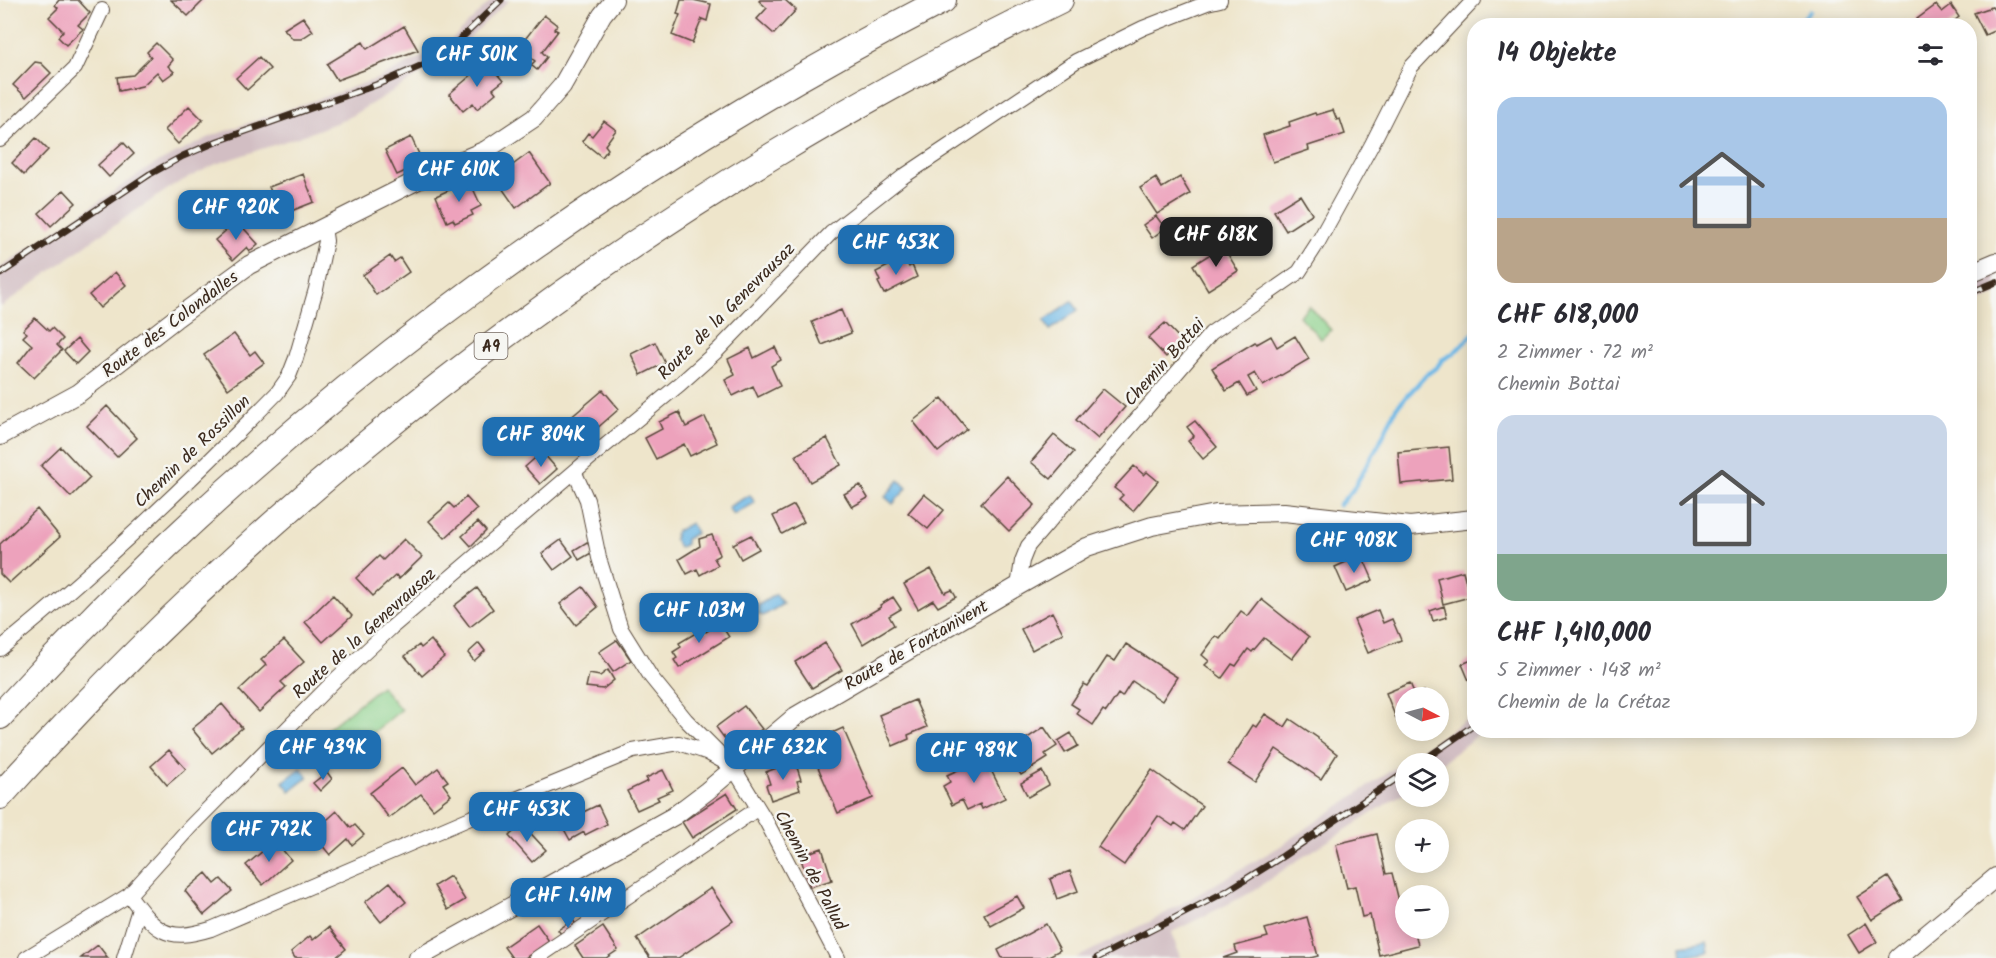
<!DOCTYPE html>
<html lang="de">
<meta charset="utf-8">
<style>
:root{--surface:#fff;--page:#f2f2f3;--text:#2b2b33;--muted:#7c7c81;--accent:#1f6fb2}
body{margin:0;font-family:Kalam,sans-serif;background:var(--page);color:var(--text);height:100vh;display:flex;flex-direction:column;font-size:22px;white-space:nowrap}
*{box-sizing:border-box;margin:0}
p{font-size:20px;color:var(--muted)}
.icon{flex:none;width:33px;height:33px;fill:none;stroke:currentColor;stroke-width:2;stroke-linecap:round;stroke-linejoin:round}
.map{position:relative;flex:1;overflow:hidden}
.side{position:absolute;left:1467px;top:18px;width:510px;height:720px;display:flex;flex-direction:column;background:var(--surface);border-radius:24px;box-shadow:0 3px 15px #0003}
.side>*{flex:none}
.needle{width:39px;rotate:96deg}
.buttons{position:absolute;left:1395px;top:687px;display:grid;gap:12px}
.buttons a{display:grid;place-items:center;width:54px;height:54px;border-radius:50%;background:var(--surface);box-shadow:0 3px 15px #0003;font-size:30px}
.price{position:absolute;translate:-50% -51px;padding:0 14px;border-radius:12px;background:var(--accent);color:#fff;font-size:20px;line-height:39px;filter:drop-shadow(0 2px 3px #0008)}
.price::after{content:'';position:absolute;left:50%;top:36px;width:18px;height:14px;margin-left:-9px;background:inherit;clip-path:polygon(0 0,100% 0,50% 100%)}
.price.current{background:#222;color:#fff}
ul{padding:0;list-style:none}
li{display:grid;align-content:center;gap:12px;height:318px;padding:0 30px}
li span{display:grid;place-items:center;height:186px;border-radius:18px;color:#555}
li>.icon{margin-inline-start:auto}
span .icon{width:108px;height:108px;fill:#fffc;stroke-width:1}
li b{font-size:26px}
h2{display:flex;justify-content:space-between;align-items:center;height:72px;padding:0 30px;font-size:26px}
.map>svg:first-child{display:block}
.industrial{fill:#d2bec3}
.green{fill:#8cd18b;stroke:#647e54;stroke-width:1.5}
.water{fill:#6db8e6;stroke:#547182;stroke-width:1.5}
.lines{fill:none;stroke-linecap:round;stroke-linejoin:round}
.stream{stroke:#6db8e6;stroke-width:4.5}
.building{fill:#eda2bc}
.minor-casing{stroke:#564638;stroke-width:16}
.tertiary-casing{stroke:#564638;stroke-width:20}
.motorway-casing{stroke:#564638;stroke-width:28}
.minor{stroke:#fff;stroke-width:14}
.tertiary{stroke:#fff;stroke-width:18}
.motorway{stroke:#fff;stroke-width:26}
.rail-casing{stroke:#3b2a1e;stroke-width:7}
.rail{stroke:#f6f6f2;stroke-width:4.5;stroke-dasharray:14;stroke-linecap:butt}
.labels{text-anchor:middle;stroke-width:5;stroke-linejoin:round;paint-order:stroke}
.shield{fill:#f6f6f2;stroke:#73675e;stroke-width:1.5}
.shield-label{font-size:16px;font-weight:bold;fill:#3b2a1e}
.street-label{font-size:18px;fill:#3b2a1e;stroke:#f6f6f2}
</style>
<div class="map">
<svg width="1996" height="958" viewBox="0 0 1996 958">
<rect width="100%" height="100%" fill="#f6f6f2"/>
<filter id="ink" filterUnits="userSpaceOnUse"><feTurbulence type="fractalNoise" baseFrequency=".0167" numOctaves="2"/><feDisplacementMap in="SourceGraphic" scale="12" xChannelSelector="R" yChannelSelector="G"/><feConvolveMatrix kernelMatrix="1 2 1 2 8 2 1 2 1" color-interpolation-filters="sRGB"/></filter>
<filter id="wash" filterUnits="userSpaceOnUse"><feTurbulence type="fractalNoise" baseFrequency=".008" numOctaves="4" result="noise"/><feDisplacementMap in="SourceGraphic" scale="24" xChannelSelector="R" yChannelSelector="G"/><feGaussianBlur stdDeviation="1.35" result="paint"/><feColorMatrix in="noise" values="0 0 0 0 0 0 0 0 0 0 0 0 0 0 0 0 0 1.4 0 .05"/><feComposite in="paint" operator="in"/></filter>
<g filter="url(#wash)">
<rect width="100%" height="100%" fill="#eee5cb"/>
<!-- industrial -->
<path class="industrial" d="M492,0H509L448,58L346,119L307,134L216,164L174,185L97,237L0,308V268L153,165L214,135L379,78L446,45Z
M1996,271V295L1970,307V282Z
M1474,714V730L1483,731L1439,765L1438,764H1406L1405,791L1402,794L1292,864L1250,893L1172,932L1180,958H1076L1157,918L1279,847Z"/>
<!-- green -->
<path class="green" d="M1309,306L1331,330L1321,339L1299,316Z
M381,686L401,710L338,761L319,736Z"/>
<!-- water -->
<path class="water" d="M1072,301L1078,310L1050,330L1044,321Z
M899,480L907,488L893,504L885,497Z
M750,495L755,503L733,515L728,507Z
M691,523L696,533L686,539V544L679,548L674,539L676,531Z
M776,594L783,604L763,616L758,614L757,606Z
M301,768L308,777L290,791L283,782Z
M1707,942L1709,952L1682,957L1681,946Z"/>
<g class="lines">
<!-- stream -->
<path class="stream" d="M1796,26L1810,11
M1339,505L1352,491L1380,442L1396,408L1426,375L1437,367L1442,360L1454,353L1474,333"/>
</g>
<g id="blocks">
<!-- building -->
<path class="building" d="M59,0H78L90,13L78,25L83,29L66,45L58,37L63,31L49,17L58,8L55,5Z
M171,0H204L188,16Z
M681,0H693L711,4L707,21L702,19L692,43L672,35L680,15L677,14Z
M760,0H785L796,10L774,34L757,19L767,8L759,1Z
M1936,5L1942,12L1951,5L1959,17L1948,26H1922L1917,19Z
M1992,7L1996,12V30L1985,35L1974,13Z
M544,15L557,25L554,29L558,31L542,52L547,57L537,70L531,65L535,61L518,48Z
M303,17L313,31L301,39H293L284,29Z
M404,26L418,50L337,80L327,64L363,42L367,49Z
M156,43L173,60L168,66L174,72L163,80L157,72L142,86L119,91L117,77L133,75L151,57L147,52Z
M259,57L270,69L247,90L236,78Z
M35,62L41,63L51,73L26,97L13,85Z
M487,62L503,81L493,89L496,93L477,109L473,103L463,111L449,94Z
M189,106L203,120L178,144L165,130Z
M1333,110L1337,120L1340,119L1345,134L1308,146L1309,150L1273,162L1263,135L1290,126L1289,122L1315,113L1316,115Z
M604,121L616,130L605,145L608,149L602,157L582,141L588,133L592,136Z
M411,137L423,163L397,175L385,150Z
M36,138L48,150L24,175L12,163Z
M123,142L134,154L109,177L98,165Z
M529,153L550,183L516,208L495,178Z
M303,174L314,202L281,215L269,187Z
M1180,177L1190,194L1157,214L1140,188L1156,178L1162,188Z
M462,184L463,187L471,184L481,206L471,211L473,215L455,223L453,219L447,222L436,196Z
M64,190L76,203L51,226L39,213Z
M1300,195L1312,214L1286,231L1274,211Z
M1156,216L1165,228L1152,238L1143,225Z
M237,221L258,244L250,251L247,247L233,260L215,240Z
M1223,246L1238,271L1208,290L1193,265Z
M390,256L394,262L400,258L409,272L376,295L363,275Z
M904,258L909,267L912,265L917,277L884,294L878,282L880,281L876,272Z
M115,272L126,285L100,308L89,295Z
M841,310L851,333L822,345L812,322Z
M35,318L49,331L52,328L63,339L57,345L62,350L34,378L18,363L32,345L23,337L27,333L23,330Z
M1165,323L1182,341L1166,357L1148,338Z
M234,334L250,355L255,351L264,363L228,389L204,355Z
M1271,336L1277,347L1295,336L1309,359L1263,386L1255,373L1248,377L1256,391L1247,396L1239,383L1226,391L1212,368L1255,342L1257,344Z
M77,339L88,352L76,364L64,351Z
M655,342L665,363L641,375L631,354Z
M775,347L781,360L771,366L780,386L758,397L753,386L733,396L725,380L735,375L728,359L750,348L754,358Z
M1103,389L1125,407L1098,439L1076,420Z
M603,390L619,409L586,438L569,419Z
M942,398L967,429L938,452L913,421Z
M107,406L137,438L117,457L87,426Z
M679,412L686,427L705,417L717,443L690,456L684,444L656,459L645,438L662,429L659,422Z
M1195,421L1217,447L1203,459L1188,441L1194,436L1187,427Z
M1054,435L1074,452L1051,479L1031,462Z
M827,438L841,465L810,482L796,455Z
M61,447L90,478L71,497L41,466Z
M1449,447L1452,479L1401,484L1398,452Z
M542,452L557,469L540,484L525,467Z
M1134,466L1144,475L1147,472L1158,481L1133,511L1119,499L1123,495L1114,488Z
M1007,476L1035,505L1009,531L981,503Z
M860,485L868,498L852,507L844,494Z
M924,494L944,510L928,529L908,513Z
M466,497L477,509L445,538L429,521L449,503L454,508Z
M794,505L804,522L782,534L773,516Z
M37,509L60,537L9,583L0,574V544Z
M478,522L486,531L471,546L462,536Z
M712,535L720,555L714,558L718,565L700,575L697,569L687,574L679,559L700,546L699,539Z
M751,535L759,549L741,559L733,544Z
M404,539L422,557L399,579L396,575L373,596L356,578L379,556L383,560Z
M561,540L573,556L554,570L542,554Z
M587,542L593,552L579,560L574,550Z
M1362,555L1373,580L1346,592L1335,567Z
M931,569L945,593L952,590L956,597L938,607L933,600L918,609L904,584Z
M1463,571L1470,597L1443,604L1437,578Z
M583,587L598,607L576,625L560,604Z
M477,588L493,609L470,627L454,606Z
M333,595L352,616L323,642L305,622Z
M893,597L901,609L889,616L894,625L863,644L852,624L881,607L880,605Z
M1261,599L1309,637L1292,659L1264,638L1252,652L1248,649L1236,666L1232,664L1222,678L1205,665L1209,661L1202,655L1216,636L1220,639L1241,611L1248,616Z
M1444,606L1447,617L1433,621L1430,611Z
M1378,610L1383,623L1392,619L1401,640L1368,653L1354,620Z
M1052,612L1063,633L1032,650L1021,629Z
M720,623L729,637L679,668L674,660L677,658L673,652L681,647L679,643L704,628L706,632Z
M284,640L304,662L281,682L286,687L259,712L239,690L266,665L261,660Z
M431,640L444,657L422,676L405,656L419,645L421,648Z
M617,640L631,660L613,672L599,652Z
M479,643L485,651L474,661L468,653Z
M825,643L842,670L812,688L795,662Z
M1126,644L1177,677L1162,701L1132,681L1122,697L1118,694L1106,712L1103,710L1093,725L1076,713L1079,709L1071,704L1084,684L1088,686L1107,657L1115,661Z
M1474,659V681L1470,683L1462,664Z
M608,670L614,680L603,689L586,687L589,674L600,676Z
M1410,683L1415,695L1424,691L1426,698H1406V723L1399,726L1386,693Z
M915,700L927,727L908,735L909,739L893,746L879,715Z
M222,704L242,728L212,753L192,729Z
M744,706L762,729L733,750L716,727Z
M1265,714L1285,727L1290,719L1318,738V739L1337,754L1321,779L1276,749L1255,782L1228,764L1253,725L1256,727Z
M1044,727L1057,746L1045,754L1048,758L1021,775L1006,752Z
M843,728L873,798L838,813L808,744Z
M1071,733L1078,746L1065,753L1058,741Z
M169,750L186,769L167,785L151,766Z
M981,750L1005,798L982,809L980,804L967,810L962,800L952,805L943,786L950,782L947,775L960,769L958,764Z
M795,761L801,780L797,781L800,790L771,800L766,785L770,784L766,772Z
M402,768L415,785L438,768L448,781L443,784L451,795L433,809L421,794L389,818L370,793Z
M663,770L673,790L657,797L659,800L637,810L627,791L648,781L646,778Z
M1152,770L1202,806L1185,830L1175,823L1173,826L1158,816L1124,865L1098,847Z
M1042,771L1049,785L1028,797L1021,783Z
M327,772L332,779L320,791L313,783Z
M727,793L737,809L692,838L682,822Z
M598,805L607,824L585,835L584,832L570,840L559,820L577,812L579,814Z
M337,811L351,828L355,825L364,835L352,845L348,839L330,855L312,833Z
M522,824L546,850L532,862L509,836Z
M1377,834L1386,874L1392,873L1400,905L1406,903V928H1414L1418,945L1379,955L1370,915L1362,917L1355,886L1347,888L1336,844Z
M275,841L291,860L263,885L246,865Z
M822,848L832,880L810,887L800,856Z
M1070,871L1078,891L1057,899L1050,879Z
M206,873L215,884L221,879L232,891L204,915L185,891Z
M450,876L465,900L448,910L434,886Z
M1888,877L1903,900L1872,920L1857,897Z
M390,882L406,902L381,922L365,902Z
M711,888L733,921L678,958H650L637,939Z
M1017,896L1024,908L991,926L984,914Z
M1307,917L1318,956L1310,958H1223L1237,953L1235,946L1268,937L1265,929Z
M573,920L578,928L564,938L558,930Z
M1866,923L1877,942L1859,953L1848,935Z
M537,924L549,941L525,958H512L504,947Z
M1046,924L1060,950L1045,958H1002L998,950Z
M329,927L346,949L335,958H295L291,952L310,936L313,940Z
M603,927L618,950L606,958H583L575,946Z
M98,945L108,958H81Z"/>
</g>
</g>
<g filter="url(#ink)">
<use href="#blocks" fill-opacity="0" stroke="#564638" stroke-width="1.5"/>
<g class="lines">
<!-- minor casing -->
<g class="minor-casing">
<path id="minor" d="M0,140L75,68L102,10
M575,473L587,500L599,558L621,629L651,677L686,720L733,767L766,821L838,958
M1018,586L1022,561L1028,546L1211,333L1299,272L1317,244L1371,146L1411,67L1474,0
M0,649C98,570 189,483 277,393L289,376L296,358L316,289L326,241L324,227
M129,895C156,931 165,943 211,929L482,813L633,751L679,743L706,752L733,767
M26,958L129,895L190,827L335,680L391,628L595,454L680,384L718,350L831,233L904,176L1076,61L1143,28L1207,3L1220,0
M124,958L139,909
M537,958L757,809"/>
</g>
<!-- tertiary casing -->
<g class="tertiary-casing">
<path id="tertiary" d="M1970,273L1996,262
M0,436L79,393L175,319L249,265L434,172L486,150L534,118L562,86L602,15L614,0
M418,958L674,816L707,791L796,716L1018,586L1087,547L1152,526L1216,514L1284,512L1410,526L1474,519
M1898,958L1996,877"/>
</g>
<!-- motorway casing -->
<g class="motorway-casing">
<path id="motorway" d="M0,716C266,422 591,181 943,0
M0,796C225,545 488,327 777,153C869,97 964,47 1060,0"/>
</g>
<!-- minor -->
<use href="#minor" class="minor"/>
<!-- tertiary -->
<use href="#tertiary" class="tertiary"/>
<!-- motorway -->
<use href="#motorway" class="motorway"/>
<!-- rail casing -->
<g class="rail-casing">
<path id="rail" d="M0,274L150,174L183,156L218,141L384,82L425,64L455,44L501,0
M1970,293L1996,282
M1418,764L1474,725
M1097,958L1227,891L1283,856L1406,772"/>
</g>
<!-- rail -->
<use href="#rail" class="rail"/>
</g>
</g>
<g class="labels">
<!-- shield labels -->
<rect class="shield" x="474.5" y="333" width="33" height="26" rx="4.5"/>
<g class="shield-label">
<text x="491" y="352">A9</text>
</g>
<!-- street labels -->
<g class="street-label">
<text transform="translate(726 311) rotate(-45)" y="6">Route de la Genevrausaz</text>
<text transform="translate(170 324) rotate(-37)" y="6">Route des Colondalles</text>
<text transform="translate(1164 362) rotate(-48)" y="6">Chemin Bottai</text>
<text transform="translate(192 451) rotate(-44)" y="6">Chemin de Rossillon</text>
<text transform="translate(364 633) rotate(-42)" y="6">Route de la Genevrausaz</text>
<text transform="translate(916 645) rotate(-30)" y="6">Route de Fontanivent</text>
<text transform="translate(811 870) rotate(62)" y="6">Chemin de Pallud</text>
</g>
</g>
</svg>
<div class="buttons">
<a><svg class="needle" viewBox="-14 -14 28 28"><path d="M0-13l5 13h-10z" fill="#e53935"/><path d="M0 13l5-13h-10z" fill="#7c7c81"/></svg></a>
<a><svg class="icon" aria-label="layers" viewBox="0 0 24 24"><path d="M12 4l9 5-9 5-9-5zM3 14l9 5 9-5"/></svg></a>
<a>+</a>
<a>−</a>
</div>
<b class="price" style="left:477px;top:88px">CHF 501K</b>
<b class="price" style="left:459px;top:203px">CHF 610K</b>
<b class="price" style="left:236px;top:241px">CHF 920K</b>
<b class="price current" style="left:1216px;top:268px">CHF 618K</b>
<b class="price" style="left:896px;top:276px">CHF 453K</b>
<b class="price" style="left:541px;top:468px">CHF 804K</b>
<b class="price" style="left:1354px;top:574px">CHF 908K</b>
<b class="price" style="left:699px;top:644px">CHF 1.03M</b>
<b class="price" style="left:323px;top:781px">CHF 439K</b>
<b class="price" style="left:783px;top:781px">CHF 632K</b>
<b class="price" style="left:974px;top:784px">CHF 989K</b>
<b class="price" style="left:527px;top:843px">CHF 453K</b>
<b class="price" style="left:269px;top:863px">CHF 792K</b>
<b class="price" style="left:568px;top:929px">CHF 1.41M</b>
<section class="side">
<h2>14 Objekte<svg class="icon" aria-label="filters" viewBox="0 0 24 24"><path d="M4 7h16M4 17h16"/><circle cx="9" cy="7" r="2"/><circle cx="15" cy="17" r="2"/></svg></h2>
<ul>
<li><span style="background:linear-gradient(#a9c7e8 65%,#b9a48a 0)"><svg class="icon" aria-label="home" viewBox="0 0 24 24"><path d="M3 11l9-7 9 7M6 9v11h12V9"/></svg></span><div><b>CHF 618,000</b><p>2 Zimmer · 72 m²</p><p>Chemin Bottai</p></div></li>
<li><span style="background:linear-gradient(#c9d6e8 75%,#7fa58c 0)"><svg class="icon" aria-label="home" viewBox="0 0 24 24"><path d="M3 11l9-7 9 7M6 9v11h12V9"/></svg></span><div><b>CHF 1,410,000</b><p>5 Zimmer · 148 m²</p><p>Chemin de la Crétaz</p></div></li>
</ul>
</section>
</div>
